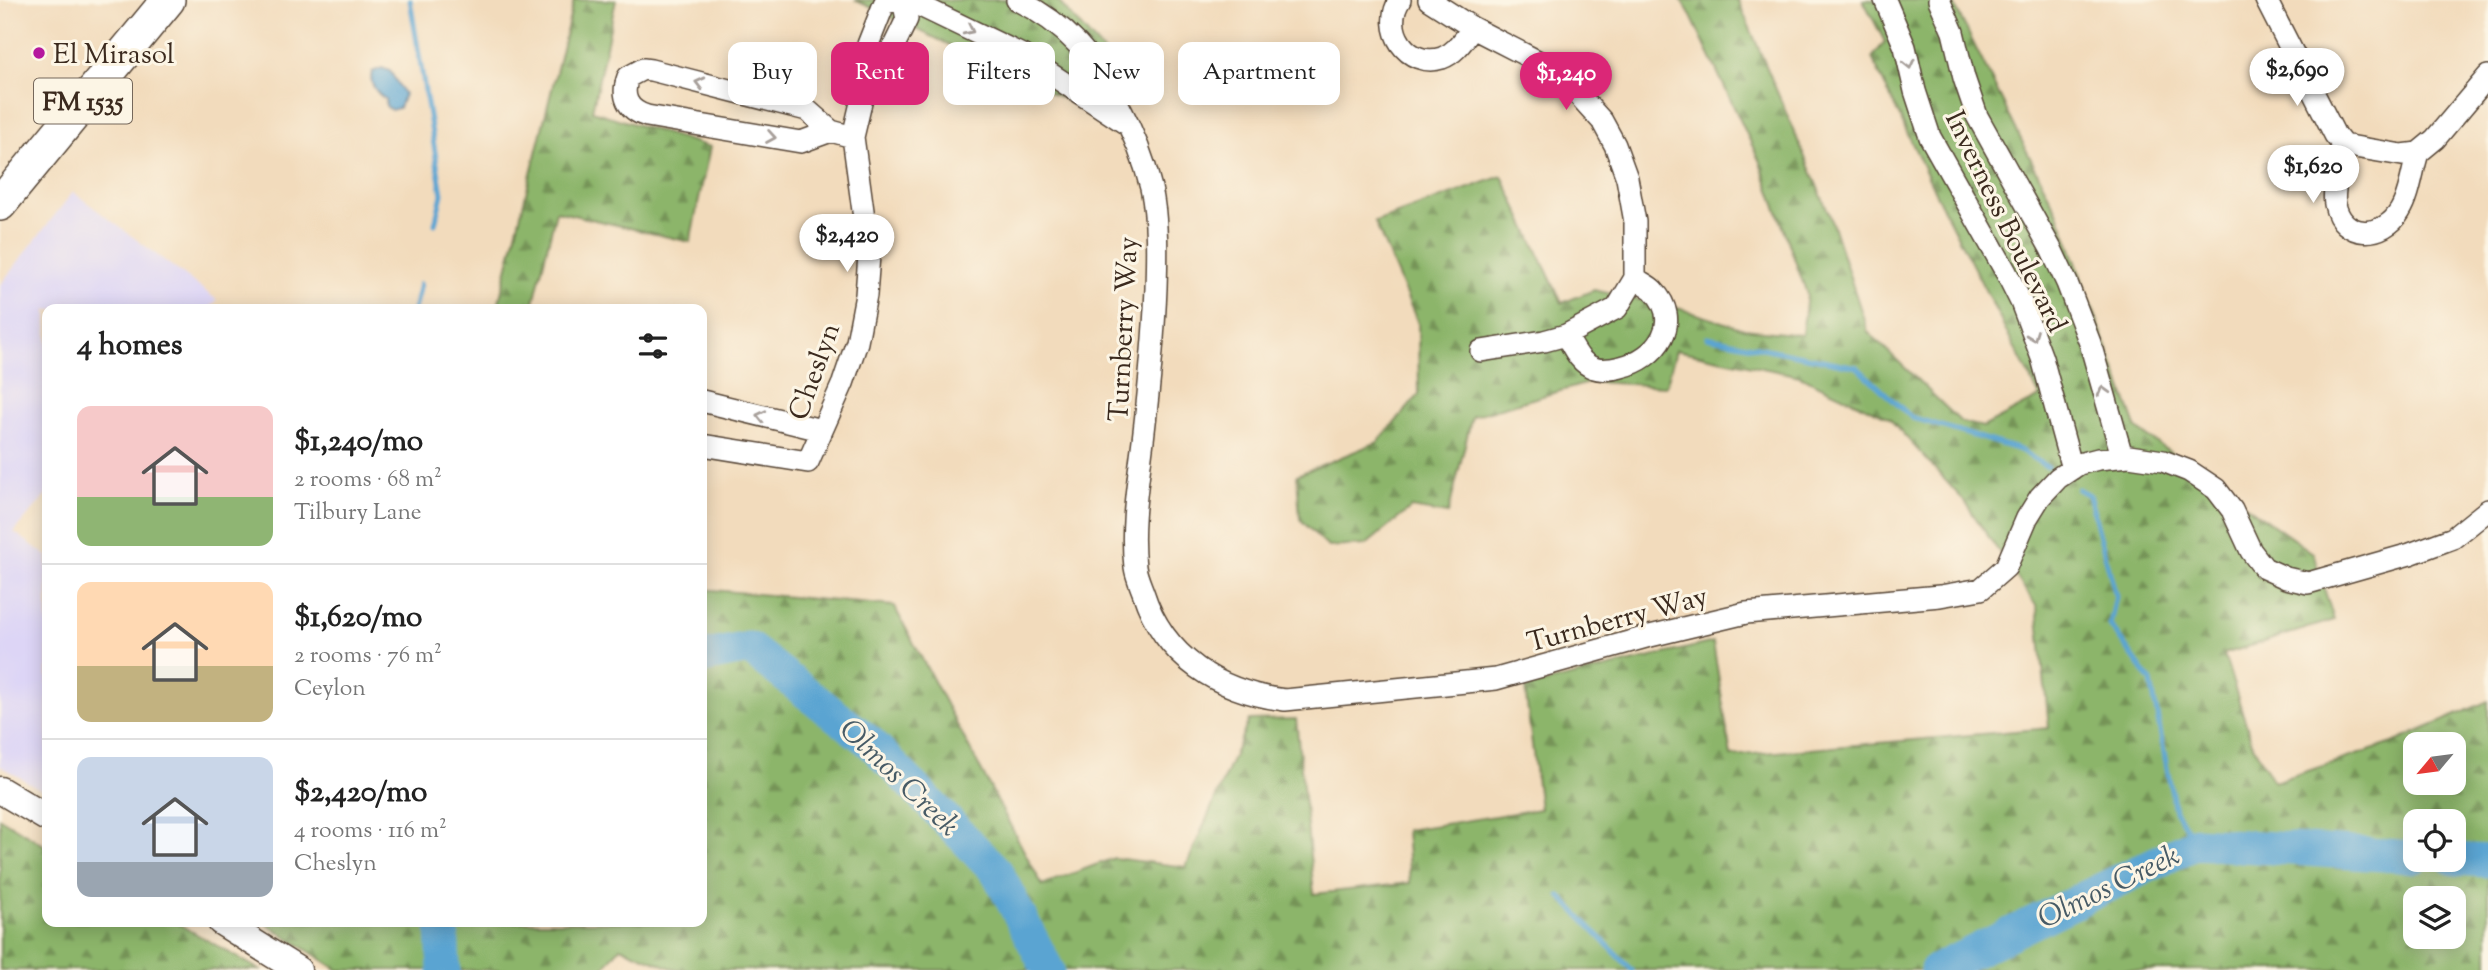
<!DOCTYPE html>
<meta charset="utf-8">
<style>
:root{--surface:#fff;--page:#f2f2f2;--text:#222;--muted:#767676;--line:#e0e0e0;--accent:#db2777}
body{margin:0;font-family:"Sorts Mill Goudy",serif;background:var(--page);color:var(--text);height:100vh;display:flex;flex-direction:column;font-size:26px;white-space:nowrap}
*{box-sizing:border-box;margin:0}
p{font-size:23px;color:var(--muted)}
.icon{flex:none;width:38px;height:38px;fill:none;stroke:currentColor;stroke-width:2;stroke-linecap:round;stroke-linejoin:round}
.map{position:relative;flex:1;overflow:hidden}
.drawer{position:absolute;left:42px;top:304px;width:665px;height:623px;display:flex;flex-direction:column;background:var(--surface);border-radius:14px;box-shadow:0 4px 18px #0003}
.drawer>*{flex:none}
.hud{position:absolute;left:728px;top:42px;width:665px;height:63px;display:flex;gap:14px}
.needle{width:46px;rotate:241deg}
.controls{position:absolute;left:2403px;top:732px;display:grid;gap:14px}
.controls a{display:grid;place-items:center;width:63px;height:63px;border-radius:14px;background:var(--surface);box-shadow:0 4px 18px #0003;font-size:35px}
.price{position:absolute;translate:-50% -60px;padding:0 16px;border-radius:24px;background:#fff;color:#222;font-size:23px;line-height:46px;filter:drop-shadow(0 2px 4px #0008)}
.price::after{content:'';position:absolute;left:50%;top:42px;width:21px;height:16px;margin-left:-10px;background:inherit;clip-path:polygon(0 0,100% 0,50% 100%)}
.price.selected{background:var(--accent);color:#fff}
ul{padding:0;list-style:none}
li{display:flex;align-items:center;gap:21px;height:175px;padding:0 35px}
li+li{border-top:2px solid var(--line)}
li span{display:grid;place-items:center;flex:none;width:196px;height:140px;border-radius:14px;color:#555}
li>.icon{margin-inline-start:auto}
span .icon{width:84px;height:84px;fill:#fffc;stroke-width:1}
li b{font-size:30px}
h2{display:flex;justify-content:space-between;align-items:center;height:84px;padding:0 35px;font-size:30px}
.chip{padding:0 24px;border-radius:14px;background:var(--surface);box-shadow:0 4px 18px #0003;font-size:24px;line-height:63px}
.chip.selected{background:var(--accent);color:#fff}
.map>svg:first-child{display:block}
.built{fill:#ddd5f6}
.forest{fill:url(#forest-firs);stroke:#647044;stroke-width:2;fill-rule:evenodd}
.water{fill:#5aa4d2;stroke:#4a6778;stroke-width:2}
.lines{fill:none;stroke-linecap:round;stroke-linejoin:round}
.stream{stroke:#5aa4d2;stroke-width:5}
.river{stroke:#5aa4d2;stroke-width:33}
.minor-casing{stroke:#564536;stroke-width:24}
.tertiary-casing{stroke:#564536;stroke-width:29}
.primary-casing{stroke:#564536;stroke-width:36}
.minor{stroke:#fff;stroke-width:21}
.tertiary{stroke:#fff;stroke-width:26}
.primary{stroke:#fff;stroke-width:33}
.oneway{stroke:#a79f9a}
.poi-dot{fill:#b5179e;stroke:#fcf5e5;stroke-width:2.5}
.labels{text-anchor:middle;stroke-width:6;stroke-linejoin:round;paint-order:stroke}
.shield{fill:#fcf5e5;stroke:#75675a;stroke-width:2}
.shield-label{font-size:26px;font-weight:bold;fill:#3b2a1e}
.poi-label{font-size:28px;fill:#3b2a1e;stroke:#fcf5e5;text-anchor:start}
.street-label{font-size:28px;fill:#3b2a1e;stroke:#fcf5e5}
.water-label{font-size:30px;font-style:italic;fill:#475b66;stroke:#fcf5e5}
</style>
<div class="map">
<svg width="2488" height="970" viewBox="0 0 2488 970">
<defs>
<pattern id="forest-firs" width="22" height="20" patternUnits="userSpaceOnUse" patternTransform="scale(1.75)"><rect width="22" height="20" fill="#8cb56b"/><path d="M5 1l3.5 6h-7zM16 11l3.5 6h-7z" fill="#749357"/></pattern>
</defs>
<rect width="100%" height="100%" fill="#fcf5e5"/>
<filter id="ink" filterUnits="userSpaceOnUse"><feTurbulence type="fractalNoise" baseFrequency=".0143" numOctaves="2"/><feDisplacementMap in="SourceGraphic" scale="14" xChannelSelector="R" yChannelSelector="G"/><feConvolveMatrix kernelMatrix="1 2 1 2 8 2 1 2 1" color-interpolation-filters="sRGB"/></filter>
<filter id="wash" filterUnits="userSpaceOnUse"><feTurbulence type="fractalNoise" baseFrequency=".00686" numOctaves="4" result="noise"/><feDisplacementMap in="SourceGraphic" scale="28" xChannelSelector="R" yChannelSelector="G"/><feGaussianBlur stdDeviation="1.57" result="paint"/><feColorMatrix in="noise" values="0 0 0 0 0 0 0 0 0 0 0 0 0 0 0 0 0 1.4 0 .05"/><feComposite in="paint" operator="in"/></filter>
<g filter="url(#wash)">
<rect width="100%" height="100%" fill="#f2dbbc"/>
<!-- built -->
<path class="built" d="M73,192L217,300L208,310H47V494L14,532L47,556V793L0,766V285Z"/>
<!-- forest -->
<path class="forest" d="M574,0H616L592,111L710,147L690,242L556,211L534,302L537,310H497Z
M855,0H1057L1111,60L1076,105Z
M1681,0H1738L1830,216L1868,332L1961,422L1983,427L2040,397L1936,194L1872,58L1885,42L1863,0H1952L2059,216L2137,429L2313,553L2334,620L2224,654L2252,743L2274,782L2393,743L2488,701V970H676L620,947L602,970H338L264,922H702V589L894,606L1042,885L1114,858L1186,867L1249,720L1296,719L1314,894L1410,883L1406,830L1540,809L1525,688L1713,642L1731,756L2049,728L2037,607L1964,501L1889,418L1800,376L1676,350L1666,386L1592,382L1472,416L1448,514L1411,508L1366,545L1328,547L1300,519L1297,475L1378,442L1419,395L1418,323L1375,222L1502,176L1562,303L1594,290L1681,309L1744,329L1802,335L1807,294L1760,162L1689,12ZM2415,744H2454V782H2415ZM2415,821H2454V859H2415ZM2415,898H2454V936H2415Z
M0,818L47,847V922H175L260,970H0Z"/>
<!-- water -->
<path class="water" d="M382,68L390,71L404,94L399,108L391,110L386,106L385,99C376,93 369,83 372,72Z"/>
<g class="lines">
<!-- stream -->
<path class="stream" d="M410,0L442,194L435,224
M414,310L420,284
M1707,337L1857,367L1911,417L2020,450L2047,467
M2078,489L2089,495L2116,596L2110,625L2151,682L2175,811L2196,843
M1560,896L1632,970"/>
<!-- river -->
<path class="river" d="M702,657L749,648L871,743L997,872L1048,970
M2454,859L2488,861
M442,922L444,970
M1936,970L2196,843L2415,857"/>
</g>
</g>
<g filter="url(#ink)">
<g class="lines">
<!-- minor casing -->
<g class="minor-casing">
<path id="minor" d="M908,0L1022,55L1125,123
M1017,0C1066,24 1093,56 1118,104C1132,130 1144,159 1151,188C1158,220 1157,254 1156,288C1154,339 1149,389 1143,440C1138,482 1130,525 1135,567C1136,575 1140,584 1143,592C1164,658 1219,692 1285,700L1496,679L1650,636L1746,613L1940,596L1981,589L2006,567L2027,518L2040,497L2058,478L2079,464L2098,459L2129,456L2163,461L2189,471L2216,489L2232,510L2251,551L2264,568L2286,578L2308,583L2410,554L2453,538L2488,510
M1400,0C1381,28 1407,69 1442,58C1456,53 1464,39 1473,28
M1429,0L1473,28L1543,64L1564,79L1602,121L1615,145L1627,178L1635,222V278L1617,308L1566,335L1544,341L1481,351
M1885,0L1905,47L1915,91L1930,137L2006,272L2021,302L2042,358L2072,469
M1939,0L1953,32L1964,78L1977,116L2051,249L2067,283L2090,343L2122,456
M2266,0L2335,135L2343,145L2402,155L2418,153L2435,139L2488,76
M864,90L887,60L907,19L903,0
M831,131L801,142L647,116C627,110 621,96 628,77L643,69L651,70L807,110L831,131L853,137
M2343,145C2341,160 2332,190 2335,204C2342,240 2384,239 2400,211C2410,195 2412,171 2418,153
M1566,335C1573,347 1579,363 1594,368C1602,371 1613,369 1621,367C1657,359 1684,322 1653,290C1648,285 1640,282 1635,278
M702,401L821,430
M702,445L808,462L843,383L857,342L866,295L869,255L853,137L864,90L867,47L884,4L894,0"/>
</g>
<!-- tertiary casing -->
<g class="tertiary-casing">
<path id="tertiary" d="M0,790L47,818
M221,922L298,970"/>
</g>
<!-- primary casing -->
<g class="primary-casing">
<path id="primary" d="M0,204L168,0"/>
</g>
<!-- minor -->
<use href="#minor" class="minor"/>
<!-- tertiary -->
<use href="#tertiary" class="tertiary"/>
<!-- primary -->
<use href="#primary" class="primary"/>
</g>
<!-- one-way arrows -->
<defs><path id="oneway-chevron" d="M-2-3.5L2.5 0L-2 3.5" fill="none" stroke-width="1.6" stroke-linecap="round" stroke-linejoin="round" transform="scale(1.75)"/></defs>
<g class="oneway">
<use href="#oneway-chevron" transform="translate(969 30) rotate(26)"/>
<use href="#oneway-chevron" transform="translate(1909 64) rotate(77)"/>
<use href="#oneway-chevron" transform="translate(700 83) rotate(-166)"/>
<use href="#oneway-chevron" transform="translate(771 137) rotate(10)"/>
<use href="#oneway-chevron" transform="translate(2033 336) rotate(69)"/>
<use href="#oneway-chevron" transform="translate(2103 391) rotate(-106)"/>
<use href="#oneway-chevron" transform="translate(761 416) rotate(-167)"/>
</g>
</g>
<!-- markers -->
<circle class="poi-dot" cx="39" cy="53" r="7"/>
<g class="labels">
<!-- shield labels -->
<rect class="shield" x="34" y="78.5" width="98" height="45" rx="5"/>
<g class="shield-label">
<text x="83" y="110">FM 1535</text>
</g>
<!-- poi labels -->
<g class="poi-label">
<text x="53" y="63">El Mirasol</text>
</g>
<!-- street labels -->
<g class="street-label">
<text transform="translate(2007 221) rotate(64)" y="10">Inverness Boulevard</text>
<text transform="translate(1122 329) rotate(-87)" y="10">Turnberry Way</text>
<text transform="translate(813 371) rotate(-70)" y="10">Cheslyn</text>
<text transform="translate(1617 618) rotate(-15)" y="10">Turnberry Way</text>
</g>
<!-- water labels -->
<g class="water-label">
<text transform="translate(900 777) rotate(44)" y="10">Olmos Creek</text>
<text transform="translate(2108 886) rotate(-26)" y="10">Olmos Creek</text>
</g>
</g>
</svg>
<div class="controls">
<a><svg class="needle" viewBox="-14 -14 28 28"><path d="M0-13l5 13h-10z" fill="#e53935"/><path d="M0 13l5-13h-10z" fill="#767676"/></svg></a>
<a><svg class="icon" aria-label="locate" viewBox="0 0 24 24"><circle cx="12" cy="12" r="6"/><path d="M12 2v4M12 18v4M2 12h4M18 12h4"/></svg></a>
<a><svg class="icon" aria-label="layers" viewBox="0 0 24 24"><path d="M12 4l9 5-9 5-9-5zM3 14l9 5 9-5"/></svg></a>
</div>
<b class="price" style="left:2297px;top:108px">$2,690</b>
<b class="price selected" style="left:1566px;top:112px">$1,240</b>
<b class="price" style="left:2313px;top:205px">$1,620</b>
<b class="price" style="left:847px;top:274px">$2,420</b>
<div class="hud">
<a class="chip">Buy</a>
<a class="chip selected">Rent</a>
<a class="chip">Filters</a>
<a class="chip">New</a>
<a class="chip">Apartment</a>
</div>
<section class="drawer">
<h2>4 homes<svg class="icon" aria-label="filters" viewBox="0 0 24 24"><path d="M4 7h16M4 17h16"/><circle cx="9" cy="7" r="2"/><circle cx="15" cy="17" r="2"/></svg></h2>
<ul>
<li><span style="background:linear-gradient(#f6c9c9 65%,#8fb573 0)"><svg class="icon" aria-label="home" viewBox="0 0 24 24"><path d="M3 11l9-7 9 7M6 9v11h12V9"/></svg></span><div><b>$1,240/mo</b><p>2 rooms · 68 m²</p><p>Tilbury Lane</p></div></li>
<li><span style="background:linear-gradient(#ffd9b3 60%,#c2b280 0)"><svg class="icon" aria-label="home" viewBox="0 0 24 24"><path d="M3 11l9-7 9 7M6 9v11h12V9"/></svg></span><div><b>$1,620/mo</b><p>2 rooms · 76 m²</p><p>Ceylon</p></div></li>
<li><span style="background:linear-gradient(#c9d6e8 75%,#9aa5b1 0)"><svg class="icon" aria-label="home" viewBox="0 0 24 24"><path d="M3 11l9-7 9 7M6 9v11h12V9"/></svg></span><div><b>$2,420/mo</b><p>4 rooms · 116 m²</p><p>Cheslyn</p></div></li>
</ul>
</section>
</div>
